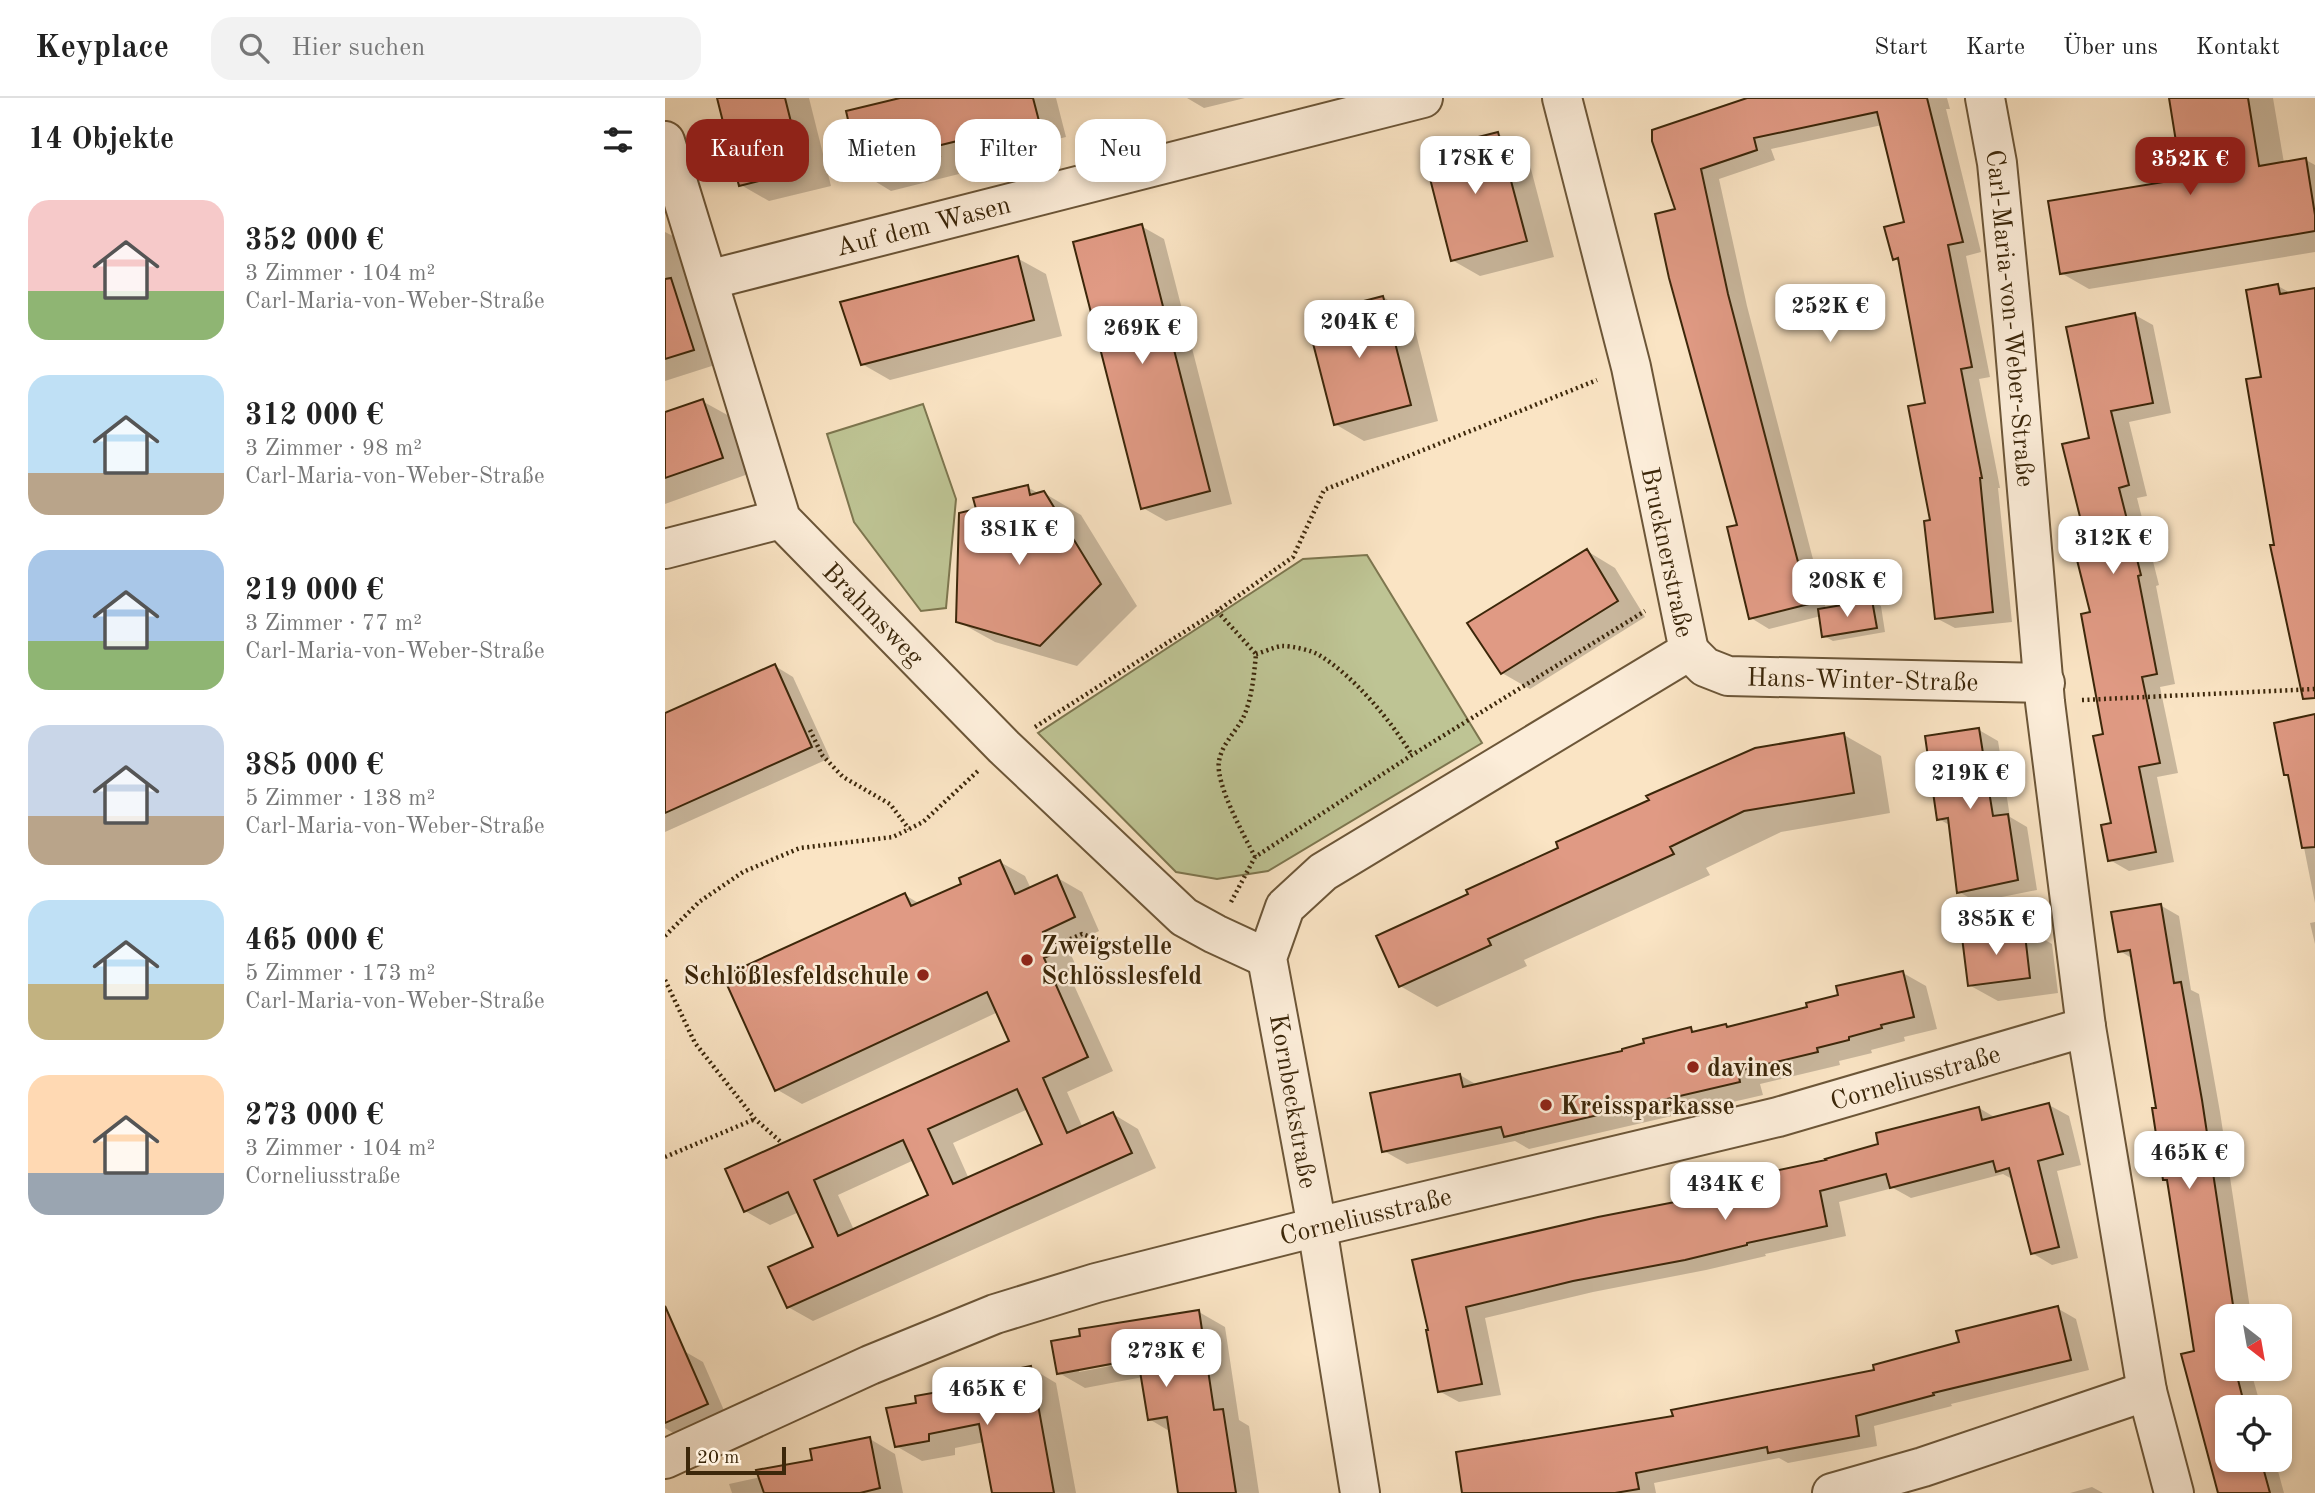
<!DOCTYPE html>
<html lang="de">
<meta charset="utf-8">
<style>
:root{--surface:#fff;--page:#f2f2f2;--text:#222;--muted:#767676;--line:#e0e0e0;--accent:#8f2418}
body{margin:0;font-family:"Old Standard TT",serif;background:var(--page);color:var(--text);height:100vh;display:flex;flex-direction:column;font-size:26px;white-space:nowrap}
*{box-sizing:border-box;margin:0}
p{font-size:23px;color:var(--muted)}
.icon{flex:none;width:38px;height:38px;fill:none;stroke:currentColor;stroke-width:2;stroke-linecap:round;stroke-linejoin:round}
.map{position:relative;flex:1;overflow:hidden}
.sheet{display:flex;flex-direction:column;background:var(--surface);width:665px}
.sheet>*{flex:none}
.guide{position:absolute;left:21px;top:21px;width:665px;height:63px;display:flex;gap:14px}
.needle{width:46px;rotate:149deg}
.buttons{position:absolute;left:1550px;top:1206px;display:grid;gap:14px}
.buttons a{display:grid;place-items:center;width:77px;height:77px;border-radius:14px;background:var(--surface);box-shadow:0 4px 10px #0003;font-size:35px}
.scale{position:absolute;left:21px;bottom:18px;width:100px;box-sizing:border-box;padding-left:7px;border:4px solid #3c270a;border-top:0;font-size:19px;line-height:24px;white-space:nowrap;color:#3c270a;-webkit-text-stroke:5px #fcedd9;paint-order:stroke}
.price{position:absolute;translate:-50% -60px;padding:0 16px;border-radius:14px;background:#fff;color:#222;font-size:23px;line-height:46px;filter:drop-shadow(0 2px 4px #0008)}
.price::after{content:'';position:absolute;left:50%;top:42px;width:21px;height:16px;margin-left:-10px;background:inherit;clip-path:polygon(0 0,100% 0,50% 100%)}
.price.active{background:var(--accent);color:#fff}
ul{padding:0;list-style:none}
li{display:flex;align-items:center;gap:21px;height:175px;padding:0 28px}
li span{display:grid;place-items:center;flex:none;width:196px;height:140px;border-radius:21px;color:#555}
li>.icon{margin-inline-start:auto}
span .icon{width:84px;height:84px;fill:#fffc;stroke-width:1}
li b{font-size:30px}
h2{display:flex;justify-content:space-between;align-items:center;height:84px;padding:0 28px;font-size:30px}
.tag{padding:0 24px;border-radius:21px;background:var(--surface);box-shadow:0 4px 10px #0003;font-size:24px;line-height:63px}
.tag.active{background:var(--accent);color:#fff}
header{display:flex;align-items:center;gap:42px;box-sizing:border-box;height:98px;padding:0 35px;background:var(--surface);border-bottom:2px solid var(--line)}
header strong{font-size:33px}
nav{display:flex;gap:38px;margin-inline-start:auto;font-size:24px}
.search{width:490px;height:63px;background:var(--page);display:flex;align-items:center;gap:18px;box-sizing:border-box;padding:0 24px;border-radius:21px;color:var(--muted);font-size:26px}
main{display:flex;flex:1;min-height:0}
.map>svg:first-child{display:block}
.green{fill:#bec494;stroke:#7d764f;stroke-width:2}
.shadow{fill:#0003;fill-rule:evenodd}
.building{fill:#e09a84;stroke:#3c270a;stroke-width:2;fill-rule:evenodd}
.lines{fill:none;stroke-linecap:round;stroke-linejoin:round}
.minor-casing{stroke:#6c5638;stroke-width:42}
.path{stroke:#3c270a;stroke-width:4.5;stroke-dasharray:2 3.5;stroke-linecap:butt}
.minor{stroke:#fcedd9;stroke-width:38}
.poi-dot{fill:#8f2418;stroke:#fcedd9;stroke-width:2.5}
.labels{text-anchor:middle;stroke-width:5;stroke-linejoin:round;paint-order:stroke}
.street-label{font-size:26px;fill:#3c270a;stroke:#fcedd9}
.poi-label{font-size:26px;font-weight:bold;fill:#3c270a;stroke:#fcedd9;text-anchor:start}
</style>
<header>
<strong>Keyplace</strong>
<div class="search"><svg class="icon" aria-label="search" viewBox="0 0 24 24"><circle cx="10" cy="10" r="6"/><path d="M15 15l6 6"/></svg>Hier suchen</div>
<nav><a>Start</a><a>Karte</a><a>Über uns</a><a>Kontakt</a></nav>
</header>
<main>
<section class="sheet">
<h2>14 Objekte<svg class="icon" aria-label="filters" viewBox="0 0 24 24"><path d="M4 7h16M4 17h16"/><circle cx="9" cy="7" r="2"/><circle cx="15" cy="17" r="2"/></svg></h2>
<ul>
<li><span style="background:linear-gradient(#f6c9c9 65%,#8fb573 0)"><svg class="icon" aria-label="home" viewBox="0 0 24 24"><path d="M3 11l9-7 9 7M6 9v11h12V9"/></svg></span><div><b>352 000 €</b><p>3 Zimmer · 104 m²</p><p>Carl-Maria-von-Weber-Straße</p></div></li>
<li><span style="background:linear-gradient(#bfe0f5 70%,#b9a48a 0)"><svg class="icon" aria-label="home" viewBox="0 0 24 24"><path d="M3 11l9-7 9 7M6 9v11h12V9"/></svg></span><div><b>312 000 €</b><p>3 Zimmer · 98 m²</p><p>Carl-Maria-von-Weber-Straße</p></div></li>
<li><span style="background:linear-gradient(#a9c7e8 65%,#8fb573 0)"><svg class="icon" aria-label="home" viewBox="0 0 24 24"><path d="M3 11l9-7 9 7M6 9v11h12V9"/></svg></span><div><b>219 000 €</b><p>3 Zimmer · 77 m²</p><p>Carl-Maria-von-Weber-Straße</p></div></li>
<li><span style="background:linear-gradient(#c9d6e8 65%,#b9a48a 0)"><svg class="icon" aria-label="home" viewBox="0 0 24 24"><path d="M3 11l9-7 9 7M6 9v11h12V9"/></svg></span><div><b>385 000 €</b><p>5 Zimmer · 138 m²</p><p>Carl-Maria-von-Weber-Straße</p></div></li>
<li><span style="background:linear-gradient(#bfe0f5 60%,#c2b280 0)"><svg class="icon" aria-label="home" viewBox="0 0 24 24"><path d="M3 11l9-7 9 7M6 9v11h12V9"/></svg></span><div><b>465 000 €</b><p>5 Zimmer · 173 m²</p><p>Carl-Maria-von-Weber-Straße</p></div></li>
<li><span style="background:linear-gradient(#ffd9b3 70%,#9aa5b1 0)"><svg class="icon" aria-label="home" viewBox="0 0 24 24"><path d="M3 11l9-7 9 7M6 9v11h12V9"/></svg></span><div><b>273 000 €</b><p>3 Zimmer · 104 m²</p><p>Corneliusstraße</p></div></li>
</ul>
</section>
<div class="map">
<svg width="1650" height="1395" viewBox="0 0 1650 1395">
<rect width="100%" height="100%" fill="#fae4c4"/>
<filter id="stains"><feTurbulence type="fractalNoise" baseFrequency=".00286" numOctaves="4"/><feColorMatrix values="0 0 0 0 .2 0 0 0 0 .09 0 0 0 0 .02 0 0 0 .5 -.17"/></filter>
<radialGradient id="worn" r=".72"><stop offset=".6" stop-color="#630" stop-opacity="0"/><stop offset="1" stop-color="#630" stop-opacity=".3"/></radialGradient>
<!-- green -->
<path class="green" d="M258,306L291,401L281,510L256,513L189,424L162,336Z
M702,457L817,645L603,773L552,781L511,774L373,635L638,461Z"/>
<!-- shadow -->
<path class="shadow" d="M54,0H144L166,88L104,103L76,87Z
M242,0H391L401,39L299,63L302,74L226,93L198,76Z
M522,0H580L539,10Z
M1089,0H1282L1285,11H1281L1316,154L1301,158L1325,279L1314,281L1335,390H1333L1347,524L1290,530L1271,520L1262,306L1235,164L1229,160L1242,125L1217,27L1106,51L1110,62L1054,81L1082,208L1161,511L1207,503L1216,508L1220,534L1168,543L1159,538L1156,518L1104,531L1086,520L1074,428L1012,113L986,34Z
M1506,0H1608L1619,65L1641,62L1650,67V154L1424,191L1396,175L1519,82Z
M833,36L861,52L889,159L815,178L787,162Z
M476,128L499,141L567,406L501,423L478,410Z
M0,134L14,141L53,266L0,283Z
M352,160L381,176L397,238L225,282L197,266Z
M1613,188L1626,195L1650,192L1611,448L1598,280Z
M718,199L746,216L773,323L699,343L670,326Z
M1470,217L1488,227L1506,315L1464,324L1482,398L1472,400L1494,487L1491,488L1510,586L1495,589L1513,675L1492,679L1509,764L1464,773L1445,762L1448,726L1419,428L1426,341Z
M37,303L66,319L86,375L0,406V316Z
M362,389L375,396L379,395L416,417L472,508L412,568L330,544L292,523L313,412Z
M922,453L950,470L980,519L865,591L837,575Z
M110,568L128,579L165,660L0,734V617Z
M1650,618V805L1625,679L1621,676Z
M1314,632L1333,643L1345,719L1362,729L1372,792L1312,804L1294,794L1286,728L1274,721Z
M1179,637L1216,658L1225,715L1116,734L1041,770L1045,777L859,862L862,868L772,909L735,888L805,797Z
M335,764L360,778L366,791L391,779L417,794L434,833L402,848L412,870L403,874L448,973L402,994L418,1030L448,1016L473,1031L491,1070L148,1223L123,1209L150,1150L134,1114L105,1127L80,1113L347,944L333,914L137,1006L111,991L240,797L255,806L299,787ZM363,1011L379,1047L304,1081L288,1045ZM249,1062L265,1098L189,1132L173,1097Z
M1495,807L1514,818L1526,892L1534,896L1555,1014L1586,1217L1563,1218V1270H1585L1596,1309H1563V1362H1610L1619,1395H1554L1504,1084L1499,1081L1493,1011L1468,861L1455,853Z
M1650,824V846L1645,825Z
M1359,830L1387,846L1393,895L1333,903L1304,887Z
M1238,875L1261,888L1272,931L1239,939L1240,943L1206,952L1207,955L1174,963L1175,967L1095,986L1098,997L864,1051L850,1043L742,1066L719,1053L795,977L812,987L959,954L1025,931L1032,935L1061,928L1065,930L1144,910Z
M1384,1007L1404,1018L1416,1067L1392,1073L1413,1160L1387,1167L1367,1155L1349,1082L1338,1076L1246,1100L1228,1090L1174,1104L1181,1138L1100,1156L1101,1158L1041,1172L928,1194L820,1220L836,1297L794,1304L774,1293L765,1233L749,1163L1012,1105L1098,1082L1216,1047L1314,1010L1331,1020Z
M1392,1210L1411,1221L1424,1272L1286,1306L1287,1308L1209,1328L1212,1348L1123,1365L1114,1360L989,1385L991,1395H799L1010,1319L1212,1273Z
M534,1214L560,1229L574,1322L584,1328L594,1395H515L506,1334L484,1321L478,1279L420,1290L394,1275ZM481,1258L482,1261L414,1274V1270Z
M19,1253L38,1264L61,1317L13,1338L0,1330V1262Z
M366,1270L391,1285L411,1395H329L319,1344L290,1350V1357L257,1363L231,1348L253,1307Z
M205,1341L230,1356L238,1395H67L64,1386L96,1379L149,1363Z
M1427,1389L1438,1395H1405Z"/>
<!-- building -->
<path class="building" d="M52,0H120L138,72L74,88Z
M235,0H368L374,23L272,48L275,58L196,78L181,13Z
M1082,0H1262L1298,144L1283,147L1307,269L1296,271L1317,380H1315L1328,514L1270,521L1259,423L1265,422L1243,308L1260,305L1233,160L1228,162L1219,129L1239,124L1212,14L1089,40L1092,52L1036,71L1063,196L1144,506L1084,521L1062,429L1072,427L1004,180L990,116L1010,111L987,43V32Z
M1504,0H1583L1594,68L1641,60L1650,117V133L1395,176L1383,103L1517,81Z
M833,34L862,143L786,163L758,53Z
M477,126L545,393L476,411L408,144Z
M353,158L369,222L196,267L175,204Z
M6,180L29,252L0,261V181Z
M1613,186L1615,196L1650,190V600L1638,601L1605,447H1609L1581,281L1596,279L1581,192Z
M718,198L746,307L669,327L641,218Z
M1470,215L1488,305L1446,313L1464,387L1454,390L1476,477L1473,478L1492,576L1477,579L1495,665L1474,669L1491,754L1443,763L1436,727L1446,725L1428,638L1438,636L1416,516L1425,514L1404,430L1417,427L1397,346L1424,340L1401,229Z
M38,301L58,360L0,380V314Z
M363,387L365,397L379,393L436,486L375,548L291,524L294,415L311,411L308,400Z
M922,451L953,503L836,576L802,525Z
M1207,502L1212,530L1157,539L1153,511Z
M110,566L147,649L0,715V615Z
M1650,616V749L1637,750L1623,677H1619L1609,625Z
M1314,630L1328,718L1343,716L1353,782L1292,795L1283,720L1272,722L1260,638Z
M1179,635L1189,695L1079,713L1005,749L1009,756L823,841L826,847L734,889L711,838L803,796L801,792L893,750L891,744L984,702L981,698L1090,650Z
M335,762L350,796L392,777L410,819L378,834L388,856L379,860L423,959L378,980L402,1035L448,1014L467,1055L122,1210L103,1169L148,1149L123,1094L79,1114L60,1071L344,943L322,894L110,993L58,878L240,795L246,808L296,786L294,780ZM352,991L377,1046L288,1086L263,1031ZM238,1042L263,1097L173,1138L149,1082Z
M1496,806L1509,885L1516,884L1537,1002L1568,1207L1563,1208V1270H1570L1580,1309H1563V1362H1596L1605,1395H1553L1516,1256L1529,1253L1502,1082H1498L1487,1010H1491L1465,852L1453,854L1446,814Z
M1359,828L1365,880L1303,888L1297,839Z
M1238,873L1249,919L1216,927L1217,930L1184,939V942L1152,950L1153,954L1073,973L1075,984L839,1039L836,1029L717,1054L705,995L795,976L798,989L957,953V951L979,945L978,941L1026,929L1027,934L1061,926L1062,929L1142,909L1141,905L1173,897L1171,888Z
M1384,1005L1398,1056L1373,1063L1394,1149L1366,1156L1344,1070L1331,1074L1328,1063L1225,1090L1221,1076L1155,1093L1162,1128L1082,1145V1147L1020,1162L908,1183L801,1209L817,1286L773,1294L761,1232H763L747,1162L933,1119L1010,1104L1009,1101L1096,1081L1095,1076L1161,1062L1160,1061L1213,1046L1211,1035L1314,1009L1317,1022Z
M0,1208L43,1306L0,1325Z
M1393,1208L1406,1262L1268,1295L1269,1297L1191,1318L1194,1338L1103,1355L1102,1349L971,1375L974,1391L950,1395H797L791,1354L1008,1318L1006,1312L1209,1272L1208,1267L1294,1244L1291,1233Z
M534,1212L549,1312L558,1311L571,1395H513L502,1319L483,1322L473,1261L392,1276L386,1243L415,1238L414,1231Z
M366,1268L389,1395H327L314,1326L264,1336V1343L230,1349L221,1310L251,1305L250,1298L307,1288L306,1280Z
M205,1339L215,1390L195,1395H99L91,1372L147,1362L145,1351Z"/>
<g class="lines">
<!-- minor casing -->
<g class="minor-casing">
<g id="minor">
<path id="s1" d="M1320,0L1332,65L1348,227L1380,604L1421,929L1482,1293L1509,1395"/>
<path id="s2" d="M0,43L116,421L339,649L519,819L550,836L602,860"/>
<path id="s3" d="M43,182L758,0"/>
<path d="M0,451L116,421"/>
<path id="s4" d="M1024,553L1040,569L1063,578L1380,585"/>
<path id="s5" d="M0,1361L205,1267L330,1216L431,1185L652,1129L1113,1019L1421,929"/>
<path d="M695,1395L652,1129L602,860L620,809L658,774L1024,553L966,269L897,0"/>
<path d="M1167,1395L1258,1369L1482,1293"/>
</g>
</g>
<!-- path -->
<path class="path" d="M552,513L591,556C589,577 587,601 578,620C570,635 557,646 554,663C550,686 579,737 590,759
M591,556C599,554 609,549 617,548C627,548 646,552 654,557C689,578 726,623 747,657
M1417,602L1650,591
M370,629L552,513L628,459L659,392L932,282
M145,632L157,657L178,679L225,706L244,731
M566,804L590,759L747,657L980,513
M0,838L34,804L78,774L135,750L228,739L258,724L314,672
M385,850L417,836L464,853L488,838
M0,882L30,945L90,1021L117,1045
M0,1059L90,1021"/>
<!-- minor -->
<use href="#minor" class="minor"/>
</g>
<!-- markers -->
<g class="poi-dot">
<circle cx="362" cy="862" r="7"/>
<circle cx="258" cy="877" r="7"/>
<circle cx="1028" cy="969" r="7"/>
<circle cx="881" cy="1007" r="7"/>
</g>
<g class="labels">
<!-- street labels -->
<g class="street-label">
<text dy="9" stroke="none"><textPath href="#s3" startOffset="222">Auf dem Wasen</textPath></text>
<text dy="9" stroke="none"><textPath href="#s1" startOffset="222">Carl-Maria-von-Weber-Straße</textPath></text>
<text transform="translate(1003 454) rotate(78)" y="9">Brucknerstraße</text>
<text dy="9" stroke="none"><textPath href="#s2" startOffset="528">Brahmsweg</textPath></text>
<text dy="9" stroke="none"><textPath href="#s4" startOffset="182">Hans-Winter-Straße</textPath></text>
<text dy="9" stroke="none"><textPath href="#s5" startOffset="1311">Corneliusstraße</textPath></text>
<text transform="translate(629 1003) rotate(80)" y="9">Kornbeckstraße</text>
<text dy="9" stroke="none"><textPath href="#s5" startOffset="744">Corneliusstraße</textPath></text>
</g>
<!-- poi labels -->
<g class="poi-label">
<text x="376" y="856">Zweigstelle<tspan x="376" dy="30">Schlösslesfeld</tspan></text>
<text x="244" y="886" text-anchor="end">Schlößlesfeldschule</text>
<text x="1042" y="978">davines</text>
<text x="895" y="1016">Kreissparkasse</text>
</g>
</g>
<rect width="100%" height="100%" filter="url(#stains)"/>
<rect width="100%" height="100%" fill="url(#worn)"/>
</svg>
<div class="buttons">
<a><svg class="needle" viewBox="-14 -14 28 28"><path d="M0-13l5 13h-10z" fill="#e53935"/><path d="M0 13l5-13h-10z" fill="#767676"/></svg></a>
<a><svg class="icon" aria-label="locate" viewBox="0 0 24 24"><circle cx="12" cy="12" r="6"/><path d="M12 2v4M12 18v4M2 12h4M18 12h4"/></svg></a>
</div>
<div class="scale">20 m</div>
<b class="price" style="left:810px;top:98px">178K €</b>
<b class="price active" style="left:1525px;top:99px">352K €</b>
<b class="price" style="left:1165px;top:246px">252K €</b>
<b class="price" style="left:694px;top:262px">204K €</b>
<b class="price" style="left:477px;top:268px">269K €</b>
<b class="price" style="left:354px;top:469px">381K €</b>
<b class="price" style="left:1448px;top:478px">312K €</b>
<b class="price" style="left:1182px;top:521px">208K €</b>
<b class="price" style="left:1305px;top:713px">219K €</b>
<b class="price" style="left:1331px;top:859px">385K €</b>
<b class="price" style="left:1524px;top:1093px">465K €</b>
<b class="price" style="left:1060px;top:1124px">434K €</b>
<b class="price" style="left:501px;top:1291px">273K €</b>
<b class="price" style="left:322px;top:1329px">465K €</b>
<div class="guide">
<a class="tag active">Kaufen</a>
<a class="tag">Mieten</a>
<a class="tag">Filter</a>
<a class="tag">Neu</a>
</div>
</div>
</main>
